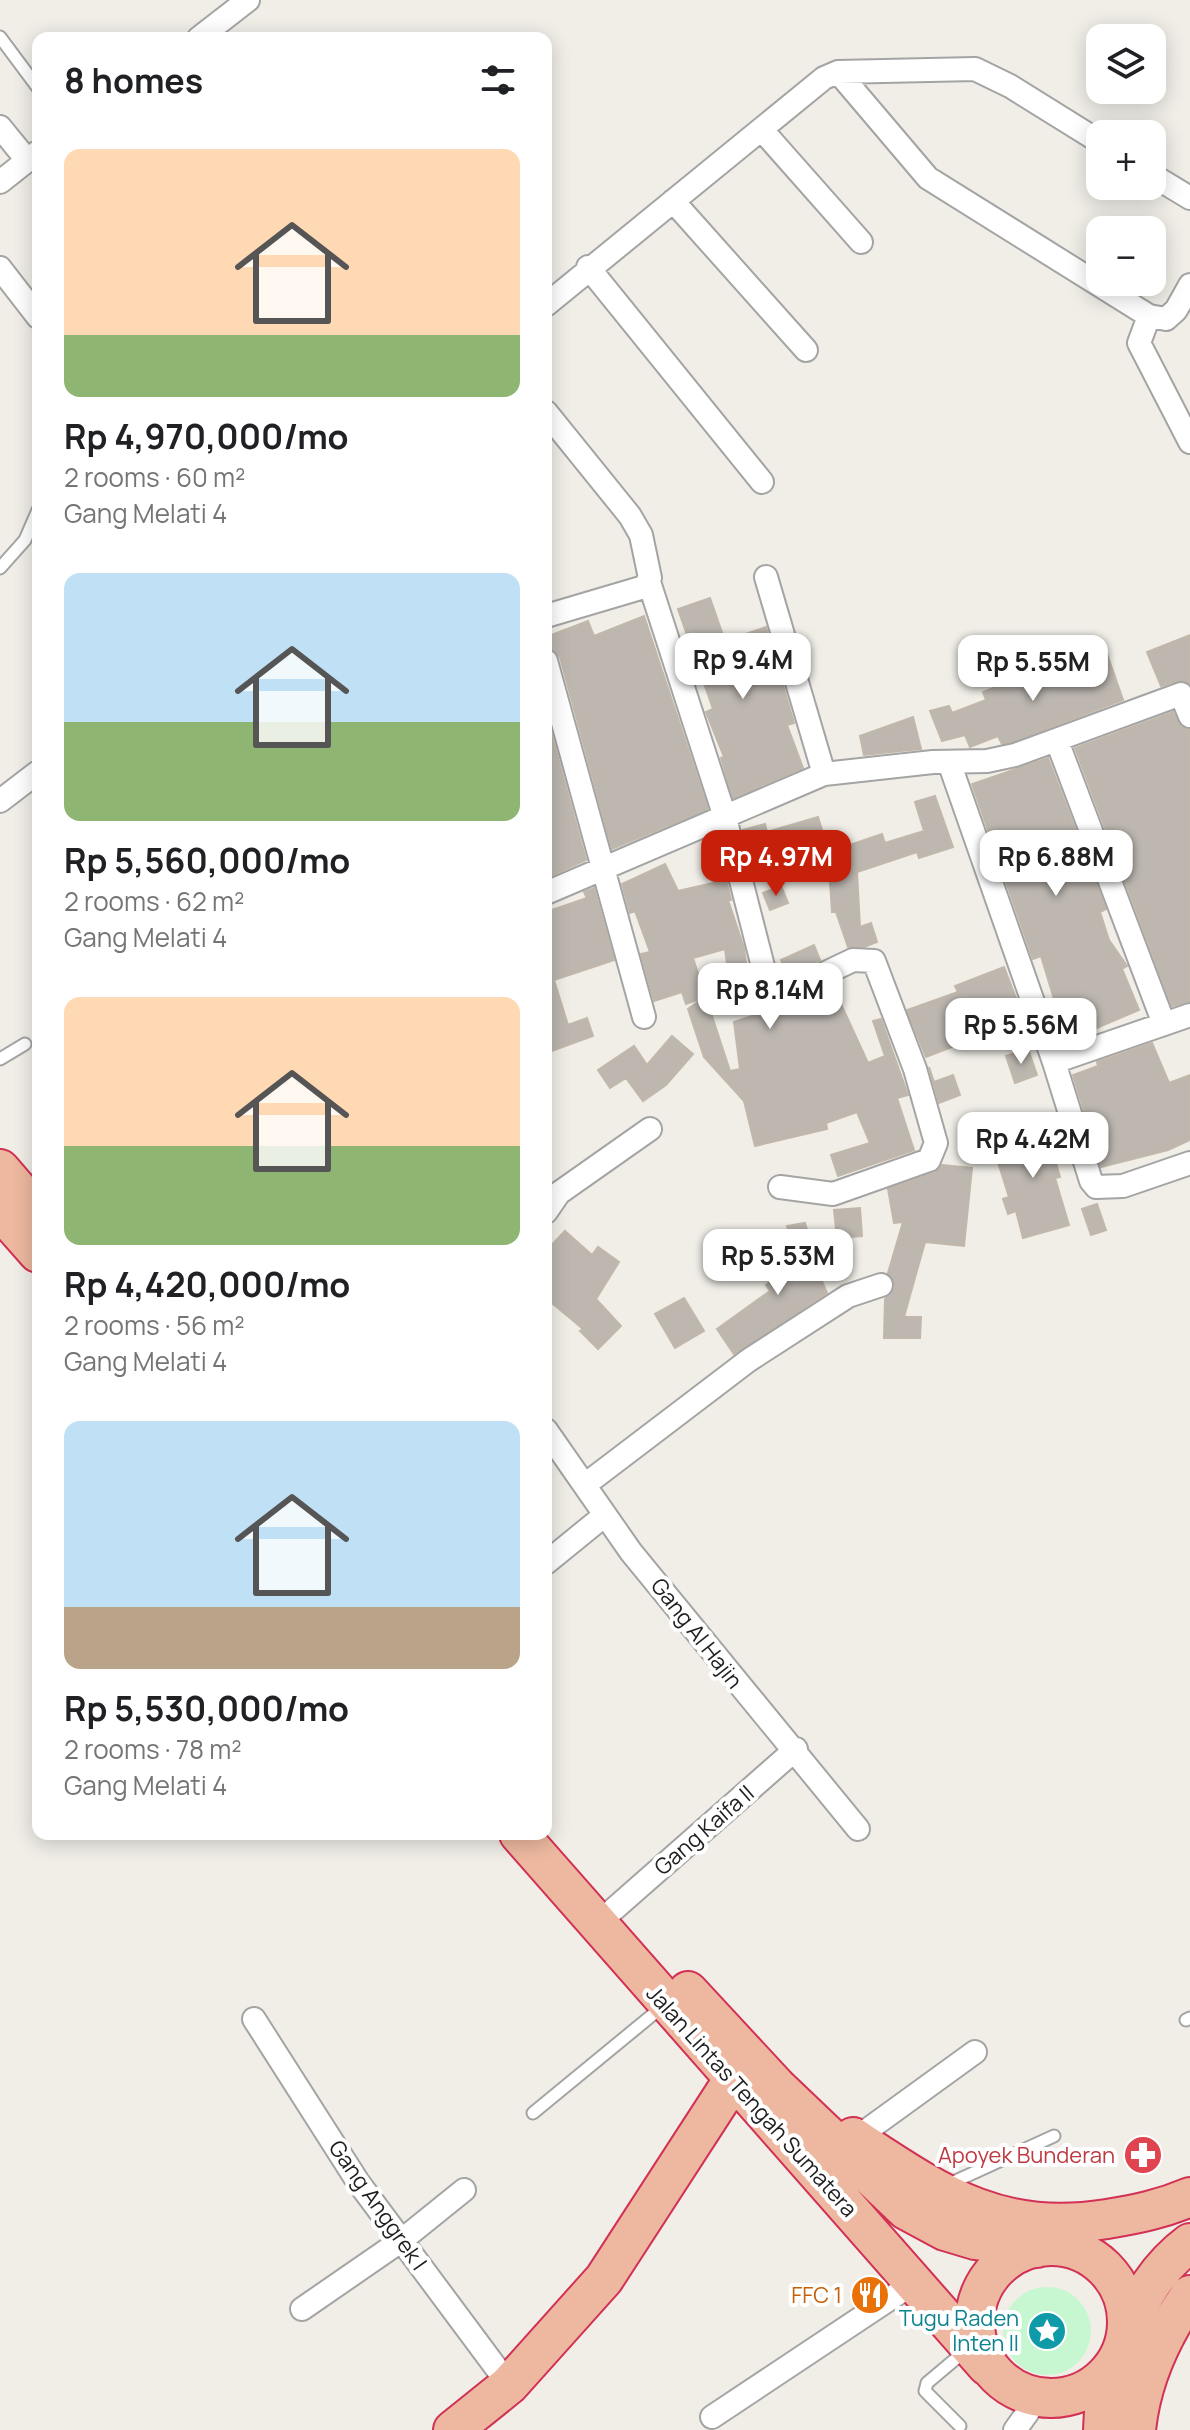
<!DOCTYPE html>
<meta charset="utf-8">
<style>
:root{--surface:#fff;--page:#f2f2f2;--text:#202124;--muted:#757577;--accent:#c6200b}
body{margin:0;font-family:Manrope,sans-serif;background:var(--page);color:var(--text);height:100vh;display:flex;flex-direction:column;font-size:30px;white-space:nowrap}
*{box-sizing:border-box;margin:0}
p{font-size:26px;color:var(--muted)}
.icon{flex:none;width:44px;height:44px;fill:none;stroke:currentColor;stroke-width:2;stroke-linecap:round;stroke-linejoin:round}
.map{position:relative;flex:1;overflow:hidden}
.sheet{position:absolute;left:32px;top:32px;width:520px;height:1808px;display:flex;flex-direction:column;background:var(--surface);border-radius:16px;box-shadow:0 4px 20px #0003}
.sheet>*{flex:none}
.controls{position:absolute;left:1086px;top:24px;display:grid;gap:16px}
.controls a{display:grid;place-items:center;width:80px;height:80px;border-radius:16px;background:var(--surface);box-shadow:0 4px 20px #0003;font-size:40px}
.price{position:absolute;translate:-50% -68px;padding:0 18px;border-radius:16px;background:#fff;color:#222;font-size:26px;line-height:52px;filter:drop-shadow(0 2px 4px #0008)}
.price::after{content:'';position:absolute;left:50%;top:48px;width:24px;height:18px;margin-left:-12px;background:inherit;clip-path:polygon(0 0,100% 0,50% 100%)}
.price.current{background:var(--accent);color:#fff}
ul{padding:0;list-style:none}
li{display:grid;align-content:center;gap:16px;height:424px;padding:0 32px}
li span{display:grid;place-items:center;height:248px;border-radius:16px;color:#555}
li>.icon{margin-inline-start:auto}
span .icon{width:144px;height:144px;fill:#fffc;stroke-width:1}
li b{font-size:34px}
h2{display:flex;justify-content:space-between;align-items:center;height:96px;padding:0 32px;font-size:34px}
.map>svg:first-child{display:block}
.park{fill:#c7f7d1}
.building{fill:#bdb7b0;stroke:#c1b7aa;stroke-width:2}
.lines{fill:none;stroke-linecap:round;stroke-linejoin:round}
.service-casing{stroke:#a4a4a4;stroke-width:15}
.minor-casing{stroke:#a4a4a4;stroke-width:26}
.trunk-casing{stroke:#d23055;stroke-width:42}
.service{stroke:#fff;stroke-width:11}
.minor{stroke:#fff;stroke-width:22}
.trunk{stroke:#edb89f;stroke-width:38}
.labels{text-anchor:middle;stroke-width:8;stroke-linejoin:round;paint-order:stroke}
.street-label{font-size:22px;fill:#202020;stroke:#fff}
.health-label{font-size:22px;fill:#be3a42;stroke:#fff;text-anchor:end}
.food-label{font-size:22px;fill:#c56008;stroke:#fff;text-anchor:end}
.culture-label{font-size:22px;fill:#0d838f;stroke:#fff;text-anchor:end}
</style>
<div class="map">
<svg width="1190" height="2430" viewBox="0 0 1190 2430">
<rect width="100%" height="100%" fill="#f0eee7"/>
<!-- park -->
<path class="park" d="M1003 2331a44 44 0 1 1 88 0a44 44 0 1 1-88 0Z"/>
<!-- building -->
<path class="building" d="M710,598L725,641L766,627L794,723L787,725L803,768L733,798L721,758L724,757L706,712L713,709L678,609Z
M644,616L708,809L612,849L560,657L555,651L546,647V637L588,621L594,636Z
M1190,635V683L1177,681L1161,686L1147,652Z
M1107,654L1123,700L1011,742L1002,744L998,736L970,747L965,735L942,741L930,711L949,706L952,713L986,700L983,692L1024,676L1060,665L1061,670Z
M1173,712L1181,727L1190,730V1001L1172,1006L1075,748Z
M546,714L586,860L546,878Z
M913,717L921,749L864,755L860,736Z
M1048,758L1106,909L1100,912L1109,940L1127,966L1122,969L1139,1010L1094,1029L1095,1033L1063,1044L1051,1011L1057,1009L1041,956L1033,959L972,784Z
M935,796L953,847L919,858L917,852L857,872L860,927L871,923L877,942L864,947H848L836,912H832L829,867L796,877L792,864L798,862L792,844L752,857L743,830L765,824L767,832L818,817L829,852L882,834L885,843L924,831L915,802Z
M665,864L678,891L726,880L731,900H728L744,948L748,977L729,979L725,949L693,958L730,1071L740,1069L734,1022L767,1011L773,1016L805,999L807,1002L835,991L868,1063L885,1056L873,1021L881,1019L908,1095L897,1098L914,1150L838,1176L831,1155L870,1143L857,1112L826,1123L827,1129L755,1146L744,1101L704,1057L688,1009L705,997L686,1004L682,992L654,1001L641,954L650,952L635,911L630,913L622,884Z
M781,886L788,903L770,910L763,893Z
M594,888L614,960L554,980L568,1025L587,1018L593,1036L546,1053V912L587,898L584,892Z
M814,945L820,960L788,975L781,960Z
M1004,967L1024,1019L1003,1027L995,1008L956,1027L960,1044L926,1057L907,1010L958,992L955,986Z
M672,1036L693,1054L666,1085L643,1101L626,1078L610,1088L598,1070L634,1046L647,1065Z
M1152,1043L1169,1083L1190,1075V1140L1168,1150L1101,1167L1073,1075L1098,1066L1097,1062Z
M1028,1049L1037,1075L1015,1083L1006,1056Z
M929,1067L934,1082L953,1075L960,1095L939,1103Z
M1043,1119L1060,1177L1055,1178L1069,1225L1023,1238L1016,1211L1008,1214L1003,1199L1009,1197L997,1159L1013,1154L1005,1129Z
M942,1165L972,1168L964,1246L925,1242L904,1317H921L920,1338H884L885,1299L895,1287L888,1273L903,1222L894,1223L888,1189L934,1173Z
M1097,1204L1106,1230L1091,1235L1082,1209Z
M860,1208L862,1236L837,1238L834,1210Z
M805,1223L814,1253L810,1254L827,1293L734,1354L717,1329L770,1291L766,1285L798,1264L787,1226Z
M565,1231L592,1255L598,1247L619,1262L596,1299L621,1326L598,1349L580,1331L583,1329L546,1298V1251Z
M684,1298L704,1331L675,1348L655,1314Z"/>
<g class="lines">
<!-- service casing -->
<g class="service-casing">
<path id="service" d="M0,37L38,88
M0,568L25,540L38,510
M0,1059L25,1044
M1186,2020L1190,2018
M533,2113L662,2007
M947,2185L1054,2136
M960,2426L925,2391L927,2383L965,2351"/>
</g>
<!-- minor casing -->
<g class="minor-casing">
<path id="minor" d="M199,38L248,0
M838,72L928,178L1149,316L1166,319L1176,310L1190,285
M0,127L27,160
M762,130L861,242
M1152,175L1190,198
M0,182L38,152
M673,201L806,350
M588,267L762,482
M0,268L38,317
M546,305L824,78L838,72L975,69L1010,86L1100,142
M1149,316L1139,343L1190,442
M546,412L630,516L641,535L650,578L644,587L546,616
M766,577L824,774
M649,582L724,814L768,986L778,993L788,991L853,960L874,961L915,1069L936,1143L929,1160L833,1194L780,1187
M546,661L644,1017
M1057,741L1164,1024
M949,762L1054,1062L1091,1181L1096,1187L1123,1186L1190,1163
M0,801L38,772
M546,893L824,774L933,762L987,761L1015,755L1181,694L1190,716
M1054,1062L1190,1015
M546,1212L559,1193L650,1129
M546,1430L631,1552L858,1829
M586,1484L749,1360L848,1296L881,1285
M546,1563L605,1515
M613,1910L796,1749
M254,2019L358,2182L509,2385
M855,2139L975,2052
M302,2309L402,2240L464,2190
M712,2417L915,2282
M1015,2430L1028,2412"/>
</g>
<!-- trunk casing -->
<g class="trunk-casing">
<path id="trunk" d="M0,1169L38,1213
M0,1210L38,1253
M519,1834L987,2366
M688,1991L777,2087L906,2210L945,2231L975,2240L1037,2248
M853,2137C940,2194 998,2236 1107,2219C1137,2214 1162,2209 1190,2197
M975 2322a76 76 0 1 1 152 0a76 76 0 1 1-152 0Z
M1127,2332C1141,2296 1158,2267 1190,2243
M453,2430L509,2385L604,2279L733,2080
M1103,2430L1105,2392L1117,2362
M1136,2430C1141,2382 1162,2335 1190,2295"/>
</g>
<!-- service -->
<use href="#service" class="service"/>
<!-- minor -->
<use href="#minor" class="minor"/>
<!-- trunk -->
<use href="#trunk" class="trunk"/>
</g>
<!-- icons -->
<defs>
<g id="pharmacy-disc" transform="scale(2)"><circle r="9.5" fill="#e0444e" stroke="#fff"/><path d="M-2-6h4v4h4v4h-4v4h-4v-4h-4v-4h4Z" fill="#fff"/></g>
<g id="restaurant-disc" transform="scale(2)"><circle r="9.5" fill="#e8710a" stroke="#fff"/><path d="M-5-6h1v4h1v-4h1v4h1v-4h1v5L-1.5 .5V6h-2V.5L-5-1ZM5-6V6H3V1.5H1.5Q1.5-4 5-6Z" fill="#fff"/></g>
<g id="sight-disc" transform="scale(2)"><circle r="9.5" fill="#0f9aa8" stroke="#fff"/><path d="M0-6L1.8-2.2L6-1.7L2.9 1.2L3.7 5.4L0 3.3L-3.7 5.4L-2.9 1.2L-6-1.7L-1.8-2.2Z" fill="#fff"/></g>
</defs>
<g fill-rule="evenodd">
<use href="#pharmacy-disc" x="1143" y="2155"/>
<use href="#restaurant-disc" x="870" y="2295"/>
<use href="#sight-disc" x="1047" y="2331"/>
</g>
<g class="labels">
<!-- street labels -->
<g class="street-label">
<text transform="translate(697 1633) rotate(52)" y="8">Gang Al Hajin</text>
<text transform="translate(704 1830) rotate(-41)" y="8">Gang Kaifa II</text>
<text transform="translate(752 2101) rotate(48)" y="8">Jalan Lintas Tengah Sumatera</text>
<text transform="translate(378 2205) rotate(55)" y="8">Gang Anggrek I</text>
</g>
<!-- health labels -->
<g class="health-label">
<text x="1115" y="2163">Apoyek Bunderan</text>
</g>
<!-- food labels -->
<g class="food-label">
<text x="842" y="2303">FFC 1</text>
</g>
<!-- culture labels -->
<g class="culture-label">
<text x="1019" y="2326">Tugu Raden<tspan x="1019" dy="25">Inten II</tspan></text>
</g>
</g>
</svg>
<div class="controls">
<a><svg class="icon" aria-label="layers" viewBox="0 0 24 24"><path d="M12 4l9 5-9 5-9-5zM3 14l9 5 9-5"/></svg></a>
<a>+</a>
<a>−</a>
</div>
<b class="price" style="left:743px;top:701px">Rp 9.4M</b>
<b class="price" style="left:1033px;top:703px">Rp 5.55M</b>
<b class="price current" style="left:776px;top:898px">Rp 4.97M</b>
<b class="price" style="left:1056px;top:898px">Rp 6.88M</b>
<b class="price" style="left:770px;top:1031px">Rp 8.14M</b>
<b class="price" style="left:1021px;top:1066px">Rp 5.56M</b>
<b class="price" style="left:1033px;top:1180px">Rp 4.42M</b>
<b class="price" style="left:778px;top:1297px">Rp 5.53M</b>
<section class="sheet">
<h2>8 homes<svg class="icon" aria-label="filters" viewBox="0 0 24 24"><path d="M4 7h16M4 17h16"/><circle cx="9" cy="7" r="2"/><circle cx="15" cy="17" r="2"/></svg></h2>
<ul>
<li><span style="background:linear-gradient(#ffd9b3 75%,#8fb573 0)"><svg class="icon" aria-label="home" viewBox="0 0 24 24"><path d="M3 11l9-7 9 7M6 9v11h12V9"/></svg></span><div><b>Rp 4,970,000/mo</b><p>2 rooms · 60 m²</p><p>Gang Melati 4</p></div></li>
<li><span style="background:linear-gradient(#bfe0f5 60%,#8fb573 0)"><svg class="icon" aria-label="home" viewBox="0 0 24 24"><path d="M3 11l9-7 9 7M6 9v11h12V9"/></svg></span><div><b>Rp 5,560,000/mo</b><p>2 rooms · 62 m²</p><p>Gang Melati 4</p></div></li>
<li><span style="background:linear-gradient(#ffd9b3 60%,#8fb573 0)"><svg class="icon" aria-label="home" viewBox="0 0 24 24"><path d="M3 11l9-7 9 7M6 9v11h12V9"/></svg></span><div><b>Rp 4,420,000/mo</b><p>2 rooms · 56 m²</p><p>Gang Melati 4</p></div></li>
<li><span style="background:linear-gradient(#bfe0f5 75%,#b9a48a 0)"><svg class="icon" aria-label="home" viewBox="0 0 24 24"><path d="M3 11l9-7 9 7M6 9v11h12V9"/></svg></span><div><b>Rp 5,530,000/mo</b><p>2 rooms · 78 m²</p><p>Gang Melati 4</p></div></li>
</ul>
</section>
</div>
